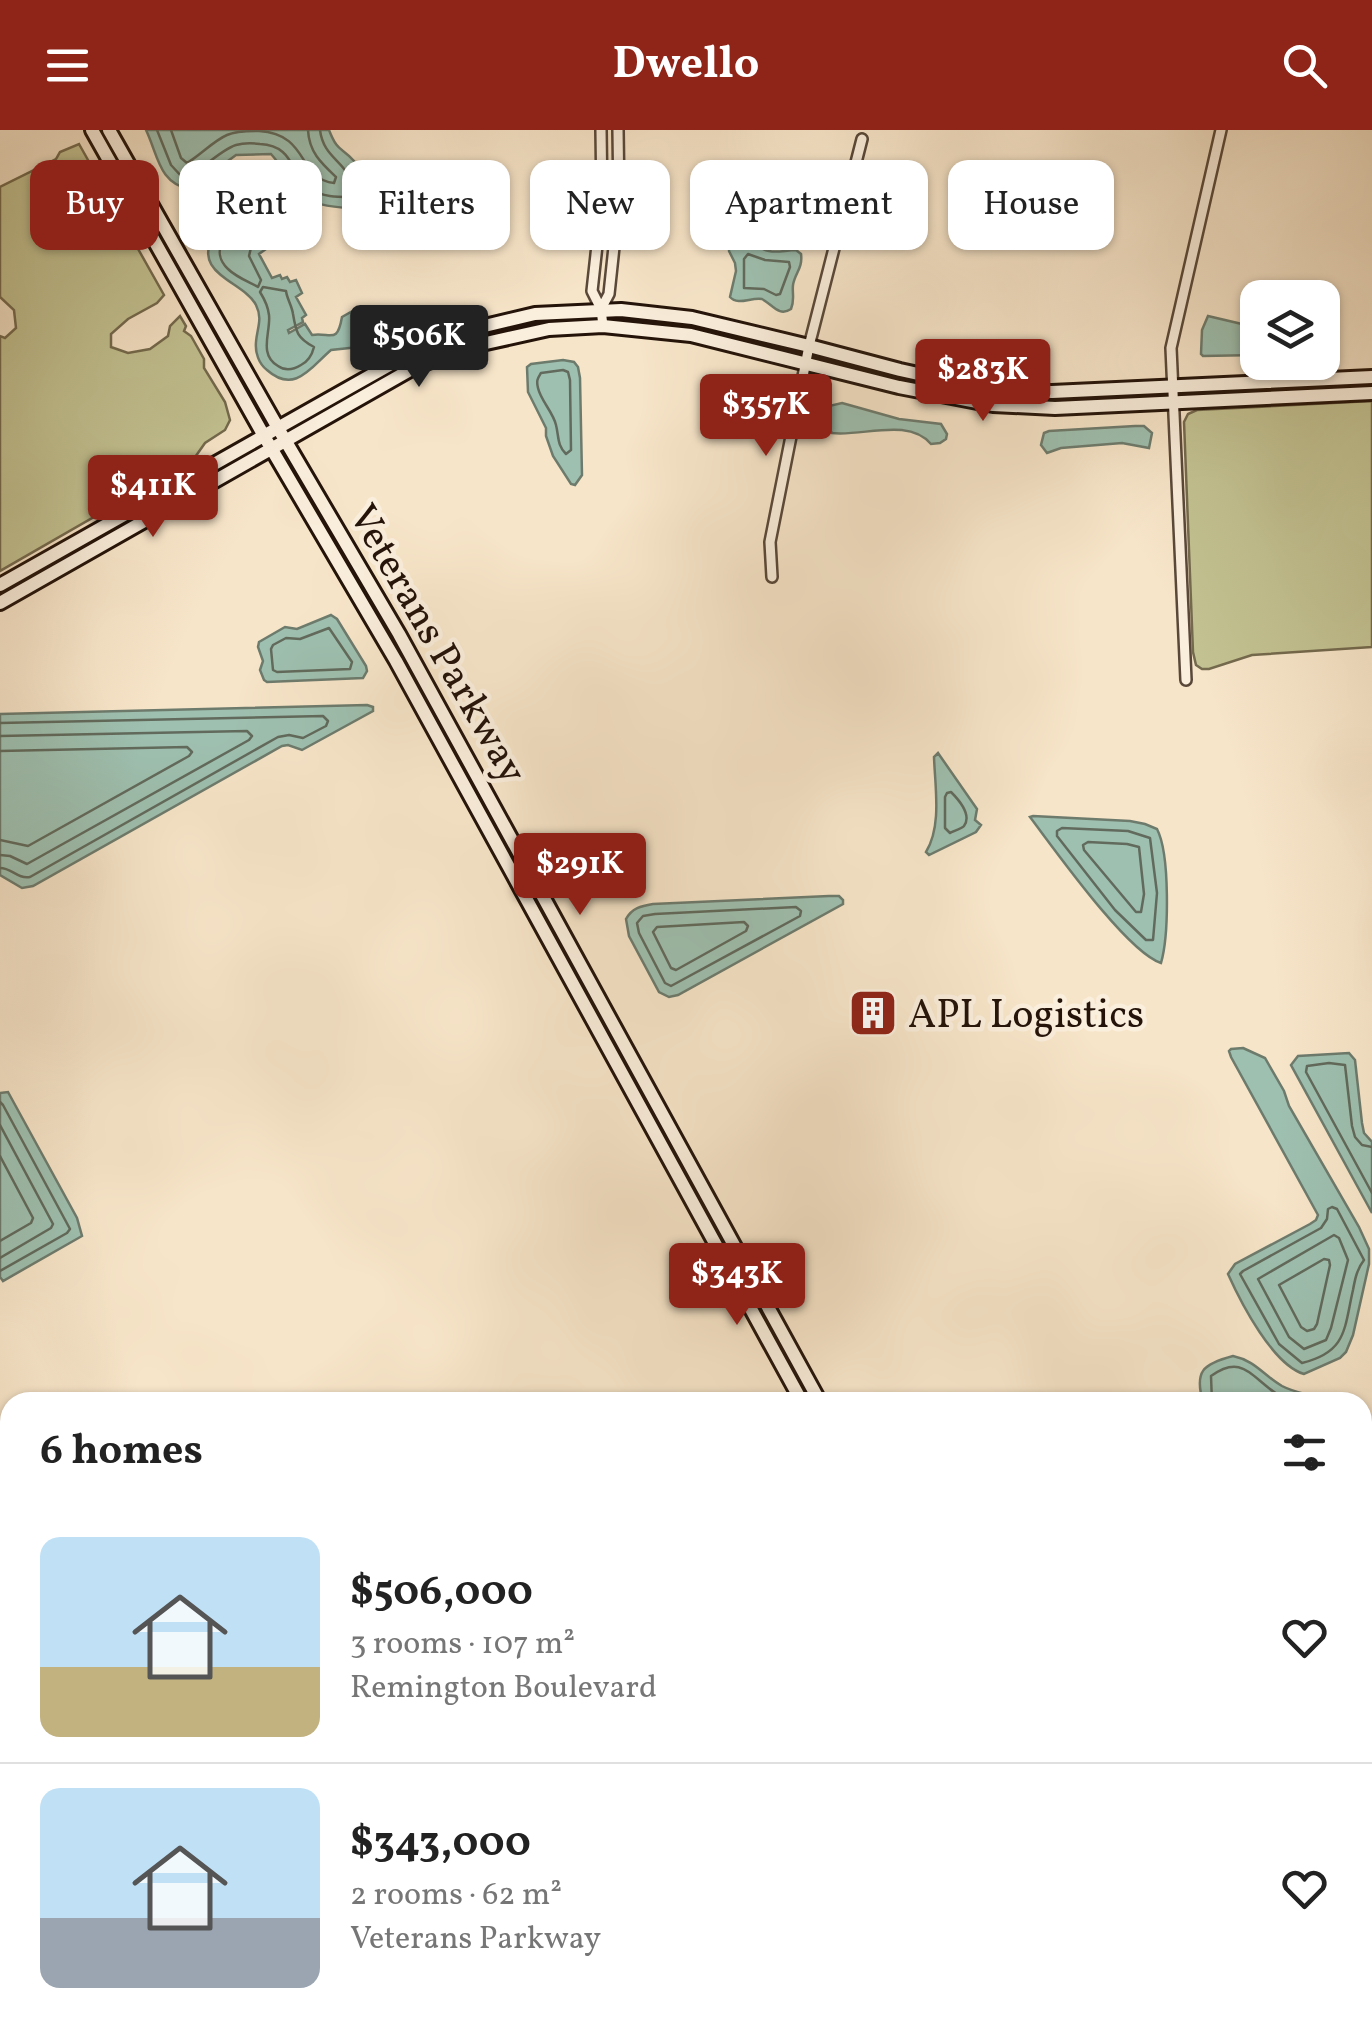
<!DOCTYPE html>
<meta charset="utf-8">
<style>
:root{--surface:#fff;--page:#f2f2f2;--text:#222;--muted:#767676;--line:#e0e0e0;--accent:#8f2418}
body{margin:0;font-family:Vollkorn,serif;background:var(--page);color:var(--text);height:100vh;display:flex;flex-direction:column;font-size:38px;white-space:nowrap}
*{box-sizing:border-box;margin:0}
p{font-size:32px;color:var(--muted)}
.icon{flex:none;width:55px;height:55px;fill:none;stroke:currentColor;stroke-width:2;stroke-linecap:round;stroke-linejoin:round}
.map{position:relative;flex:1;overflow:hidden}
.details{position:absolute;left:0px;top:1262px;width:1372px;height:642px;display:flex;flex-direction:column;background:var(--surface);border-radius:30px 30px 0 0;box-shadow:0 2px 8px #0004}
.details>*{flex:none}
.hud{position:absolute;left:30px;top:30px;width:1312px;height:90px;display:flex;gap:20px}
.buttons{position:absolute;left:1240px;top:150px;display:grid;gap:20px}
.buttons a{display:grid;place-items:center;width:100px;height:100px;border-radius:20px;background:var(--surface);box-shadow:0 2px 8px #0004;font-size:50px}
.price{position:absolute;translate:-50% -85px;padding:0 22px;border-radius:10px;background:var(--accent);color:#fff;font-size:32px;line-height:65px;filter:drop-shadow(0 2px 5px #0008)}
.price::after{content:'';position:absolute;left:50%;top:60px;width:30px;height:22px;margin-left:-15px;background:inherit;clip-path:polygon(0 0,100% 0,50% 100%)}
.price.selected{background:#222;color:#fff}
ul{padding:0;list-style:none}
li{display:flex;align-items:center;gap:30px;height:250px;padding:0 40px}
li+li{border-top:2px solid var(--line)}
li span{display:grid;place-items:center;flex:none;width:280px;height:200px;border-radius:20px;color:#555}
li>.icon{margin-inline-start:auto}
span .icon{width:120px;height:120px;fill:#fffc;stroke-width:1}
li b{font-size:42px}
h2{display:flex;justify-content:space-between;align-items:center;height:120px;padding:0 40px;font-size:42px}
.chip{padding:0 35px;border-radius:20px;background:var(--surface);box-shadow:0 2px 8px #0004;font-size:35px;line-height:90px}
.chip.selected{background:var(--accent);color:#fff}
header{display:flex;justify-content:space-between;align-items:center;height:130px;padding:0 40px;background:var(--accent);color:#fff;font-size:45px;font-weight:700}
.map>svg:first-child{display:block}
.green{fill:#c3c292;stroke:#746a4e;stroke-width:2.5}
.water{fill:#9ec0b0;stroke:#6d7b6d;stroke-width:2.5}
.lines{fill:none;stroke-linecap:round;stroke-linejoin:round}
.shore{stroke:#616a5c;stroke-width:2.5}
.stream{stroke:#6d7b6d;stroke-width:2.5}
.street-casing{stroke:#594839;stroke-width:14}
.secondary-casing{stroke:#241309;stroke-width:18}
.highway-casing{stroke:#241309;stroke-width:22}
.street{stroke:#faeedc;stroke-width:9}
.secondary{stroke:#faeedc;stroke-width:12}
.highway{stroke:#ecc284;stroke-width:18}
.labels{text-anchor:middle;stroke-width:9;stroke-linejoin:round;paint-order:stroke}
.street-label{font-size:40px;fill:#241309;stroke:#faeedc}
.poi-label{font-size:40px;fill:#241309;stroke:#faeedc;text-anchor:start}
</style>
<header><svg class="icon" aria-label="menu" viewBox="0 0 24 24"><path d="M4 6h16M4 12h16M4 18h16"/></svg>Dwello<svg class="icon" aria-label="search" viewBox="0 0 24 24"><circle cx="10" cy="10" r="6"/><path d="M15 15l6 6"/></svg></header>
<div class="map">
<svg width="1372" height="1904" viewBox="0 0 1372 1904">
<rect width="100%" height="100%" fill="#f7e5c9"/>
<filter id="stains"><feTurbulence type="fractalNoise" baseFrequency=".002" numOctaves="4"/><feColorMatrix values="0 0 0 0 .2 0 0 0 0 .09 0 0 0 0 .02 0 0 0 .5 -.17"/></filter>
<radialGradient id="worn" r=".72"><stop offset=".6" stop-color="#630" stop-opacity="0"/><stop offset="1" stop-color="#630" stop-opacity=".3"/></radialGradient>
<!-- green -->
<path class="green" d="M79,14L164,165L157,173L128,189L111,204V217L128,223L150,219L168,206L170,196L180,186L186,196L184,201L191,206L204,229V238L225,272L230,290L225,300L205,313L193,330L0,441V206L5,208L16,198L14,180L0,167V57L56,29L60,22Z
M1372,271V517L1252,525L1209,539H1202L1196,535L1193,522L1184,292L1188,284L1197,280Z"/>
<!-- water -->
<path class="water" d="M146,0H329C338,23 341,16 354,31C364,44 363,63 364,79C339,77 312,79 296,58C287,47 281,35 271,24L236,25L190,59C159,54 158,25 146,0Z
M247,86C260,89 267,94 275,104L263,110L266,119L259,124L272,148L280,145L282,149L287,147L290,152L296,150L302,163L296,167L306,185L302,188L303,192L288,200L289,203L305,194L312,205C331,202 337,215 342,187L351,182L354,187L359,185L364,189L372,187L376,191L374,207L368,216L331,220C312,236 295,265 267,240C259,234 255,223 256,212C257,198 263,189 256,175C244,151 189,144 215,103C222,91 234,87 247,86Z
M736,107C749,109 756,118 769,121C778,123 786,120 796,120L801,124C803,138 795,143 793,155C792,164 795,169 791,179C779,187 773,175 762,169C751,167 738,176 730,167L736,141L735,133L729,121L730,110Z
M1208,186L1246,195L1257,204V225L1203,226L1201,224L1202,200Z
M563,230L574,232L578,237L580,248L582,345L575,355L571,354L553,326L546,306V298L528,262L527,237L531,234Z
M842,273L899,289L941,294L947,304L946,309L940,313L931,314C908,287 862,307 832,303L823,290L829,276Z
M1135,296H1144L1152,303L1149,318L1122,313L1061,318L1047,323L1041,315L1044,303L1049,301Z
M331,485L337,489L366,536L367,541L363,548L267,552L264,550L260,540L263,531L258,517L259,512L285,497L297,499Z
M367,575L373,577V581L302,620L288,615L282,616L33,756L22,758L0,745V584Z
M938,623L977,679L975,690L981,695L976,702L929,725L926,722C942,696 935,657 934,627Z
M1033,686L1130,691L1145,694L1157,699C1170,724 1169,805 1161,833C1127,822 1055,720 1030,687Z
M829,766H839L843,770V774L678,865L669,867L659,862L629,806L626,789C632,778 641,776 653,774Z
M1243,918L1265,928L1284,961L1289,976L1359,1097L1369,1119V1134L1353,1205L1346,1222L1340,1228L1304,1244C1273,1235 1241,1173 1228,1144L1235,1134L1310,1094L1316,1090L1318,1085L1231,927L1229,921L1231,919Z
M1349,923L1355,930L1362,993L1364,1003L1372,1012V1083L1291,935L1298,926Z
M8,962L77,1088L82,1106L3,1151L0,1147V963Z
M1233,1226C1256,1231 1263,1245 1282,1256C1297,1264 1315,1265 1330,1272H1203C1194,1241 1203,1234 1233,1226Z"/>
<g class="lines">
<!-- shore -->
<path class="shore" d="M157,0L171,35L182,47H189C202,39 222,19 236,15C243,13 252,13 260,14C295,16 289,43 311,59C322,67 337,67 350,67L353,64C352,31 324,32 320,0
M171,0L181,28L187,33C201,25 213,11 227,5C236,1 249,1 259,1C310,4 297,49 334,53L336,47C321,33 309,22 308,0
M246,96L255,101L249,126L261,150L258,157C249,152 236,147 228,139C210,122 224,99 246,96Z
M748,124L765,130L789,132L790,137L780,164L776,165L764,159L744,158V129Z
M263,157L286,161C287,169 292,176 293,184C296,202 297,208 314,217C312,225 309,231 301,235C293,240 285,241 278,236C258,224 271,202 269,185C268,176 265,170 260,162Z
M563,240L568,242L570,250L571,320L566,324C557,315 559,307 556,295C553,282 541,271 538,258C536,250 538,248 541,243Z
M329,498L352,532L350,539L277,542L273,540L271,519L273,515L286,508L300,509Z
M0,593L323,586L328,591L326,596L303,608L289,605L278,607L30,747C17,749 12,738 0,738
M0,606L247,601L252,606L249,610L27,734L10,726L0,725
M0,621L187,617L192,622L189,626L28,716L0,710
M951,662C958,669 972,685 964,696C963,698 951,702 950,703L945,698V667L947,663Z
M1062,698L1128,701L1150,708L1157,763L1153,810H1146L1115,780L1057,706V701Z
M1088,712L1127,714L1139,717L1144,764L1141,782H1136L1084,720L1083,715Z
M796,777L801,781L800,786L671,856L665,853L639,803L637,793L643,786L655,784Z
M744,792L748,796L746,801L676,840L671,838L653,802L657,797Z
M0,972L3,975L70,1099L67,1103L0,1141
M0,995L53,1094L51,1098L0,1128
M1372,1017L1362,1015L1355,1007L1352,996L1345,935L1329,933L1307,936L1306,942L1372,1063
M0,1026L33,1088L31,1093L0,1111
M1332,1077L1337,1079L1364,1130C1357,1139 1355,1149 1353,1160C1344,1199 1347,1222 1302,1233L1279,1214L1240,1144L1243,1141L1321,1098L1327,1089L1328,1079Z
M1334,1105L1339,1108L1348,1130L1331,1198L1326,1210L1304,1219L1289,1207L1258,1149Z
M1324,1129L1329,1130L1330,1135L1317,1194L1314,1199L1307,1201L1301,1197L1279,1155Z
M1212,1272L1211,1246C1239,1226 1248,1242 1270,1259C1279,1267 1289,1269 1301,1272"/>
<!-- stream -->
<path class="stream" d="M0,1639H10"/>
<!-- street casing -->
<g class="street-casing">
<path id="street" d="M601,0L602,70L592,161L601,179L603,196
M601,179L609,164L619,70L618,0
M772,447L770,412L809,216L862,9
M1186,550L1171,218L1221,0
M1362,1523L1372,1516
M559,1895L561,1904
M659,1904L672,1895"/>
</g>
<!-- secondary casing -->
<g class="secondary-casing">
<path id="secondary" d="M92,0L264,306L396,531L802,1272
M109,0L278,298L399,504L820,1272
M0,455L407,225L472,199L535,184L621,180L692,188L809,216L900,240L991,260L1052,262L1372,247
M0,473L417,236L477,215L549,199L603,196L691,205L899,257L993,275L1055,278L1372,263
M1211,1895L1217,1904"/>
</g>
<!-- highway casing -->
<g class="highway-casing">
<path id="highway" d="M1362,1439L1372,1431
M1362,1461L1372,1455
M1362,1486L1372,1479
M1362,1504L1372,1497
M721,1904L734,1895
M758,1904L771,1895"/>
</g>
<!-- street -->
<use href="#street" class="street"/>
<!-- secondary -->
<use href="#secondary" class="secondary"/>
<!-- highway -->
<use href="#highway" class="highway"/>
</g>
<!-- icons -->
<defs>
<g id="building-square" transform="scale(2.5)"><rect x="-9" y="-9" width="18" height="18" rx="4" fill="#8f2418" stroke="#faeedc"/><path d="M-4-6H4V6H1V3H-1V6H-4ZM-2.5-4.3h1.7v1.8h-1.7ZM.8-4.3h1.7v1.8H.8ZM-2.5-1h1.7V.8h-1.7ZM.8-1h1.7V.8H.8Z" fill="#fff"/></g>
</defs>
<g fill-rule="evenodd">
<use href="#building-square" x="873" y="883"/>
</g>
<g class="labels">
<!-- street labels -->
<g class="street-label">
<text transform="translate(439 513) rotate(60)" y="14">Veterans Parkway</text>
</g>
<!-- poi labels -->
<g class="poi-label">
<text x="908" y="897">APL Logistics</text>
</g>
</g>
<rect width="100%" height="100%" filter="url(#stains)"/>
<rect width="100%" height="100%" fill="url(#worn)"/>
</svg>
<div class="buttons">
<a><svg class="icon" aria-label="layers" viewBox="0 0 24 24"><path d="M12 4l9 5-9 5-9-5zM3 14l9 5 9-5"/></svg></a>
</div>
<b class="price selected" style="left:419px;top:260px">$506K</b>
<b class="price" style="left:983px;top:294px">$283K</b>
<b class="price" style="left:766px;top:329px">$357K</b>
<b class="price" style="left:153px;top:410px">$411K</b>
<b class="price" style="left:580px;top:788px">$291K</b>
<b class="price" style="left:737px;top:1198px">$343K</b>
<div class="hud">
<a class="chip selected">Buy</a>
<a class="chip">Rent</a>
<a class="chip">Filters</a>
<a class="chip">New</a>
<a class="chip">Apartment</a>
<a class="chip">House</a>
</div>
<section class="details">
<h2>6 homes<svg class="icon" aria-label="filters" viewBox="0 0 24 24"><path d="M4 7h16M4 17h16"/><circle cx="9" cy="7" r="2"/><circle cx="15" cy="17" r="2"/></svg></h2>
<ul>
<li><span style="background:linear-gradient(#bfe0f5 65%,#c2b280 0)"><svg class="icon" aria-label="home" viewBox="0 0 24 24"><path d="M3 11l9-7 9 7M6 9v11h12V9"/></svg></span><div><b>$506,000</b><p>3 rooms · 107 m²</p><p>Remington Boulevard</p></div><svg class="icon" aria-label="heart" viewBox="0 0 24 24"><path d="M12 20l-8-8c-3-5 5-10 8-4 3-6 11-1 8 4z"/></svg></li>
<li><span style="background:linear-gradient(#bfe0f5 65%,#9aa5b1 0)"><svg class="icon" aria-label="home" viewBox="0 0 24 24"><path d="M3 11l9-7 9 7M6 9v11h12V9"/></svg></span><div><b>$343,000</b><p>2 rooms · 62 m²</p><p>Veterans Parkway</p></div><svg class="icon" aria-label="heart" viewBox="0 0 24 24"><path d="M12 20l-8-8c-3-5 5-10 8-4 3-6 11-1 8 4z"/></svg></li>
</ul>
</section>
</div>
